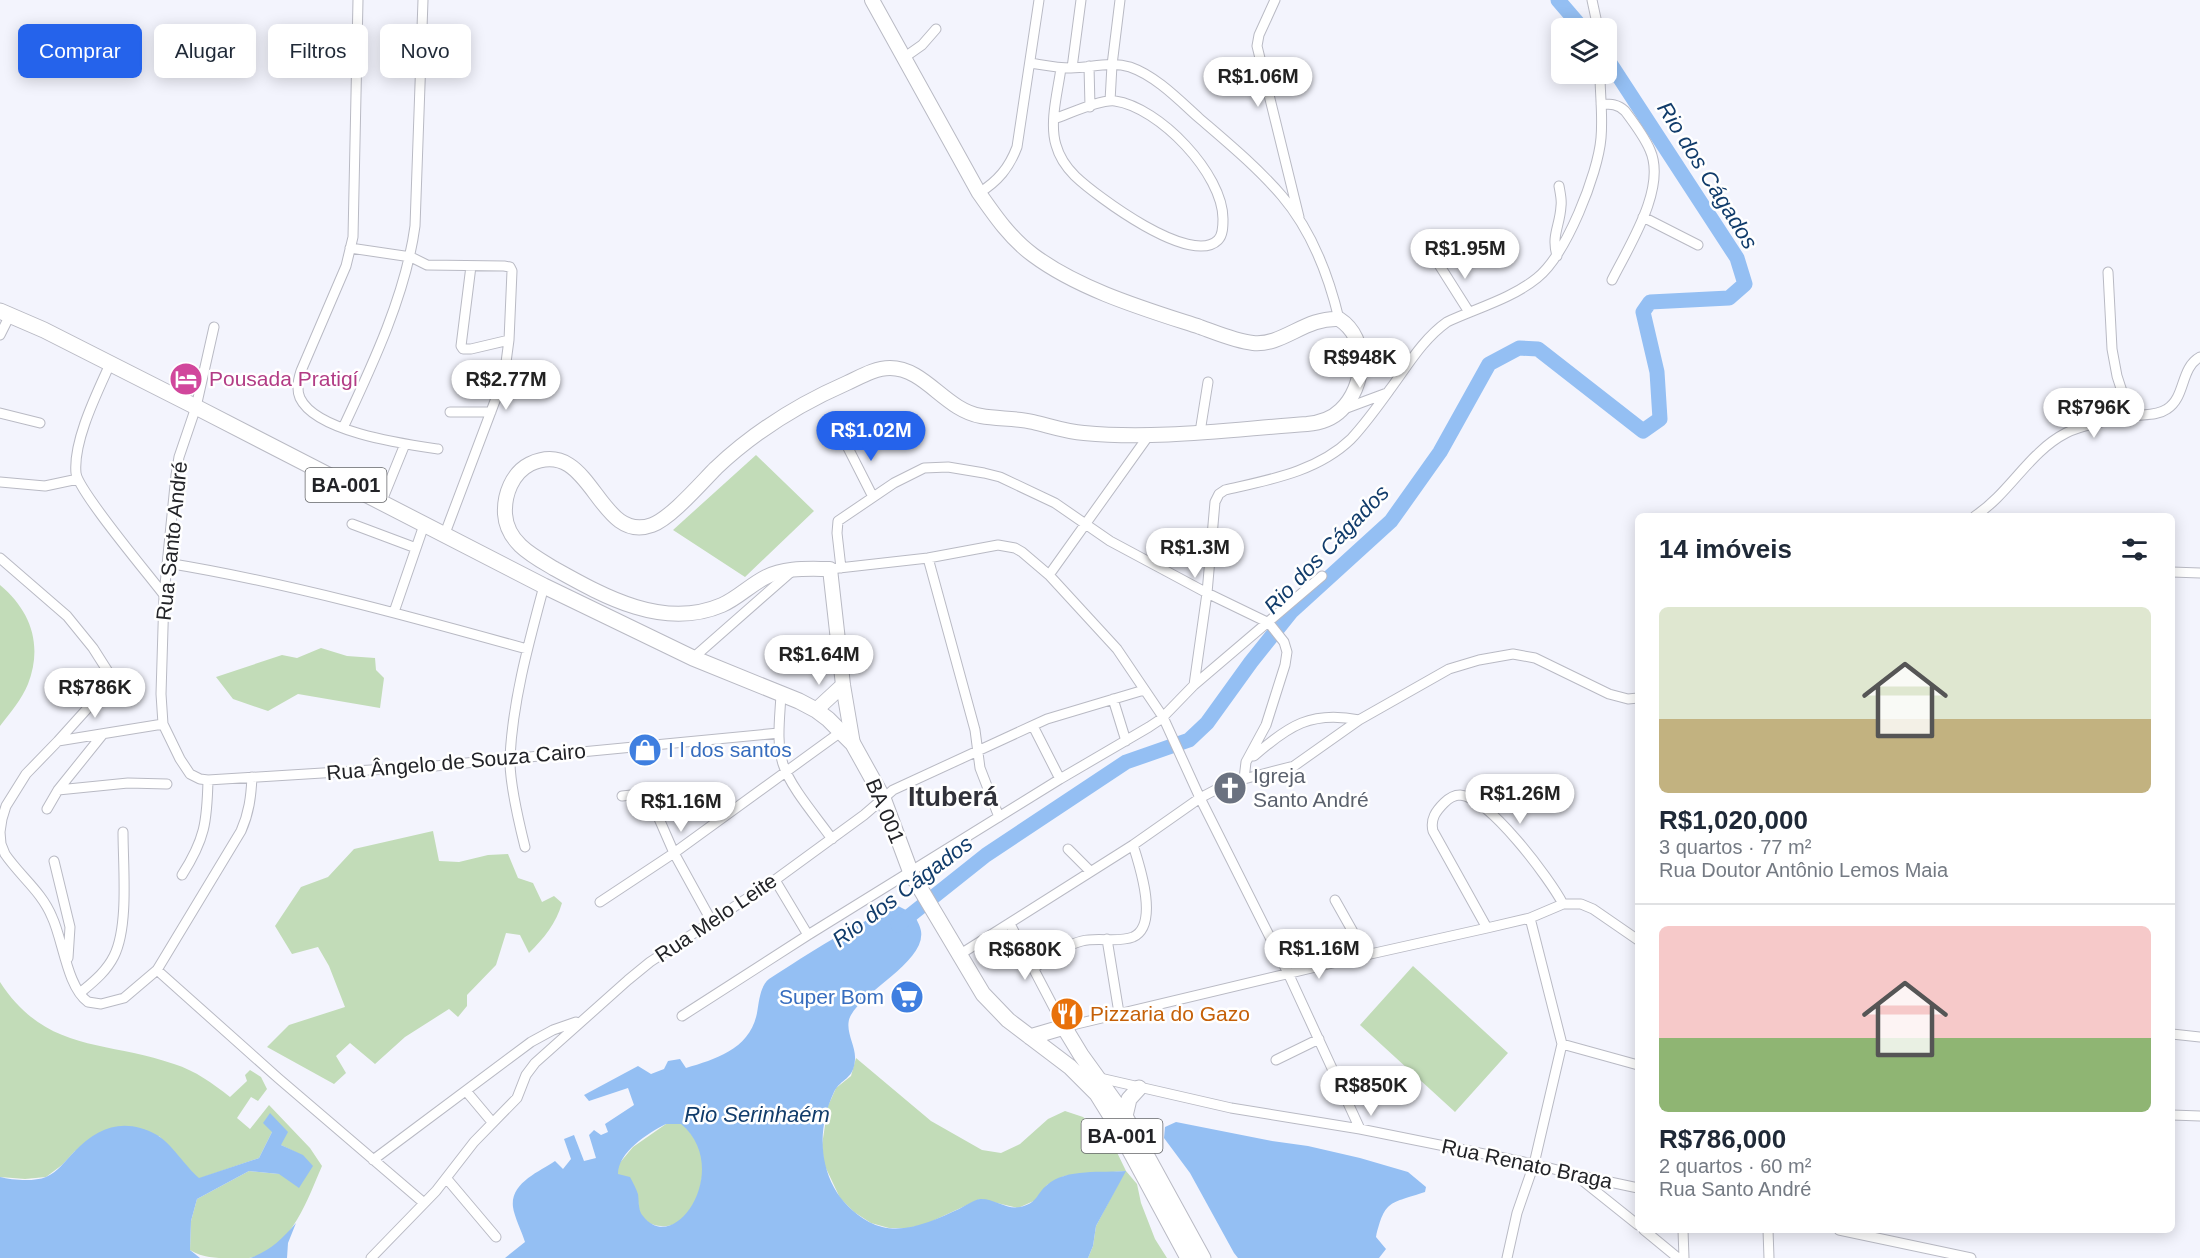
<!DOCTYPE html>
<html lang="pt">
<meta charset="utf-8">
<style>
:root{--surface:#fff;--page:#f6f6f7;--text:#1f2937;--muted:#747a83;--line:#e0e1e3;--accent:#2563eb}
body{margin:0;font-family:Helvetica,sans-serif;background:var(--page);color:var(--text);height:100vh;display:flex;flex-direction:column;font-size:22px;white-space:nowrap}
*{box-sizing:border-box;margin:0}
p{font-size:20px;color:var(--muted)}
.icon{flex:none;width:33px;height:33px;fill:none;stroke:currentColor;stroke-width:2;stroke-linecap:round;stroke-linejoin:round}
.map{position:relative;flex:1;overflow:hidden}
.sheet{position:absolute;left:1635px;top:513px;width:540px;height:720px;display:flex;flex-direction:column;background:var(--surface);border-radius:9px;box-shadow:0 3px 15px #0003}
.sheet>*{flex:none}
.banner{position:absolute;left:18px;top:24px;width:570px;height:54px;display:flex;gap:12px}
.buttons{position:absolute;left:1551px;top:18px;display:grid;gap:12px}
.buttons a{display:grid;place-items:center;width:66px;height:66px;border-radius:9px;background:var(--surface);box-shadow:0 3px 15px #0003;font-size:30px}
.price{position:absolute;translate:-50% -51px;padding:0 14px;border-radius:21px;background:#fff;color:#222;font-size:20px;line-height:39px;filter:drop-shadow(0 2px 3px #0008)}
.price::after{content:'';position:absolute;left:50%;top:36px;width:18px;height:14px;margin-left:-9px;background:inherit;clip-path:polygon(0 0,100% 0,50% 100%)}
.price.current{background:var(--accent);color:#fff}
ul{padding:0;list-style:none}
li{display:grid;align-content:center;gap:12px;height:318px;padding:0 24px}
li+li{border-top:2px solid var(--line)}
li span{display:grid;place-items:center;height:186px;border-radius:9px;color:#555}
li>.icon{margin-inline-start:auto}
span .icon{width:108px;height:108px;fill:#fffc;stroke-width:1}
li b{font-size:26px}
h2{display:flex;justify-content:space-between;align-items:center;height:72px;padding:0 24px;font-size:26px}
.tag{padding:0 21px;border-radius:9px;background:var(--surface);box-shadow:0 3px 15px #0003;font-size:21px;line-height:54px}
.tag.current{background:var(--accent);color:#fff}
.map>svg:first-child{display:block}
.green{fill:#c2dcb8}
.water{fill:#94bff3;fill-rule:evenodd}
.lines{fill:none;stroke-linecap:round;stroke-linejoin:round}
.river{stroke:#94bff3;stroke-width:15}
.street-casing{stroke:#b9bac4;stroke-width:11}
.secondary-casing{stroke:#b9bac4;stroke-width:16}
.primary-casing{stroke:#b9bac4;stroke-width:17}
.street{stroke:#fff;stroke-width:9}
.secondary{stroke:#fff;stroke-width:14}
.primary{stroke:#fff;stroke-width:15}
.labels{text-anchor:middle;stroke-width:5;stroke-linejoin:round;paint-order:stroke}
.shield{fill:#fff;stroke:#646568;stroke-width:1.5}
.shield-label{font-size:20px;font-weight:bold;fill:#222327}
.hotel-label{font-size:21px;fill:#b23c85;stroke:#fff;text-anchor:start}
.street-label{font-size:21px;fill:#222327;stroke:#fff}
.shop-label{font-size:21px;fill:#366cbe;stroke:#fff;text-anchor:start}
.worship-label{font-size:21px;fill:#5b616d;stroke:#fff;text-anchor:start}
.food-label{font-size:21px;fill:#c56008;stroke:#fff;text-anchor:start}
.water-label{font-size:22px;font-style:italic;fill:#113c6b;stroke:#fff}
.district-label{font-size:27px;font-weight:bold;fill:#31323a;stroke:#fff}
</style>
<div class="map">
<svg width="2200" height="1258" viewBox="0 0 2200 1258">
<rect width="100%" height="100%" fill="#f3f4fd"/>
<!-- green -->
<path class="green" d="M756,455L814,511L745,577L673,530Z
M0,585C31,611 43,645 28,684C22,699 10,713 0,726Z
M321,648L347,656L375,658L376,670L384,678L380,708L298,694L268,711L233,699L216,677L282,655L297,658Z
M433,831L439,861L459,862L488,855L508,854L518,878L533,883L542,902L554,896L562,903C556,924 544,938 529,953L520,935L506,933L496,965L467,995V1006L458,1017L449,1009L405,1037L375,1064L350,1043L336,1056L346,1073L334,1084L267,1047L289,1025L345,1007L329,966L318,947L292,954L275,926L301,887L328,877L354,849Z
M1413,966L1508,1053L1455,1112L1360,1025Z
M0,982C46,1053 105,1040 174,1064C196,1071 212,1083 230,1097L247,1081L245,1075L250,1070L261,1077L267,1089L258,1101L251,1097L237,1118L250,1129L269,1105L310,1148L322,1166C308,1198 290,1253 249,1258C243,1258 236,1258 230,1258C214,1258 204,1258 190,1250L191,1221L197,1199L249,1171L279,1174L303,1156L281,1145L272,1132L259,1158L198,1179L159,1136L75,1151L62,1165L46,1177L25,1179L0,1177Z
M856,1058L931,1121L982,1150L1001,1153L1020,1144L1048,1119L1065,1111L1083,1117L1112,1142L1126,1171L1137,1184L1141,1203L1155,1239L1167,1258H1088L1093,1246L1096,1226L1125,1171L1064,1176L1047,1185L1036,1200L1018,1208L980,1199L926,1224L908,1228H889L871,1223L854,1212L840,1198L824,1164L822,1145L828,1106L836,1088L851,1076Z
M681,1123C690,1131 696,1139 700,1150C709,1176 694,1230 661,1226C653,1226 646,1222 641,1215C638,1209 638,1198 637,1192L618,1175V1165L633,1147L666,1124Z"/>
<!-- water -->
<path class="water" d="M896,905L914,914C916,919 920,925 921,931C926,961 865,990 851,1015C843,1029 856,1045 855,1059C854,1080 841,1078 834,1092C812,1138 821,1196 869,1222C899,1238 932,1221 959,1209C965,1206 974,1200 980,1199C993,1198 1007,1210 1020,1207C1038,1203 1036,1194 1047,1185C1066,1168 1103,1173 1126,1171L1096,1226L1093,1246L1088,1258H505L525,1242C522,1232 514,1216 513,1207C510,1183 539,1172 555,1161L563,1169L571,1159L564,1139L574,1135L584,1161L596,1158L589,1135L594,1130L601,1135L608,1132L605,1124L634,1105L628,1088L589,1101L584,1095L638,1066L651,1074L664,1069L668,1061L680,1059L686,1068C716,1059 750,1049 757,1013C759,1002 760,986 769,979C779,972 790,966 800,959C831,939 863,922 896,905ZM666,1124H681C733,1167 676,1258 643,1216C638,1211 639,1201 638,1194C636,1188 633,1183 630,1177L618,1174C618,1152 648,1133 666,1124Z
M270,1113L288,1132L281,1145L303,1155L313,1166L299,1188L279,1174L249,1171L197,1199L191,1221L190,1250L200,1258H0V1177C12,1180 34,1182 46,1177C58,1172 65,1161 74,1152C98,1127 124,1117 157,1135C171,1143 186,1167 199,1178L259,1158L272,1132L263,1123Z
M1176,1122L1272,1141L1308,1146L1360,1158L1408,1172L1426,1187L1425,1192C1390,1204 1385,1199 1376,1237L1386,1249L1379,1258H1238L1234,1253L1190,1173L1164,1138L1165,1127Z
M296,1223L288,1243L287,1258H250C270,1251 282,1239 296,1223Z"/>
<g class="lines">
<!-- river -->
<path class="river" d="M1558,0L1582,28
M898,925L986,855L1126,762L1189,740L1207,723L1251,662L1291,612L1391,521L1440,452L1489,364L1519,348L1538,349L1643,431L1660,419L1657,372L1643,312L1650,302L1729,298L1745,284L1737,258L1606,57"/>
<!-- street casing -->
<g class="street-casing">
<path id="street" d="M358,0L353,237L346,266L301,371C298,380 296,389 300,398C316,432 404,444 438,449
M1275,0L1259,35L1257,46L1299,217
M1592,0L1598,28
M905,57L922,45L936,29
M1030,63C1043,65 1057,68 1071,68C1090,68 1110,61 1130,67C1156,76 1179,100 1199,118C1228,143 1257,167 1282,196C1311,230 1329,277 1339,319
M1089,66L1090,107
M1072,68L1081,0
M1110,101L1112,65L1120,0
M1601,104C1611,104 1618,104 1625,111C1634,123 1644,136 1650,150C1667,188 1629,246 1612,280
M1054,119C1069,114 1100,99 1115,101C1159,107 1223,174 1223,219C1223,226 1223,235 1218,240C1191,267 1096,196 1075,176C1067,168 1059,156 1056,145C1049,122 1058,91 1061,68
M979,193C998,181 1009,168 1017,147L1039,0
M1643,217L1698,245
M350,248L411,257L427,265L504,266L510,267L512,271L509,340L504,377L444,536
M1557,256C1551,235 1560,226 1561,206C1562,200 1560,192 1559,186
M1438,263L1469,312
M471,266L461,346L463,349H471L509,340
M2108,272L2112,349L2117,376L2130,416
M214,327L196,407L179,457L176,475L164,595L161,694L163,724L180,759L190,774L200,779L208,780L435,766L779,733
M0,335L10,315
M110,364C97,393 73,441 76,473C78,491 149,575 164,595
M1344,409L1387,393
M450,412H491
M0,413L40,423
M343,428C372,366 406,294 415,226L423,0
M1200,432L1208,382
M844,440L873,497
M0,482L45,486L78,479
M381,503L405,444
M1975,516C2010,493 2029,452 2066,433C2079,426 2116,418 2132,416C2143,414 2157,416 2167,409C2186,397 2180,368 2200,357
M352,524L416,548
M0,558L67,616L93,648L126,700
M928,558L975,730L980,768L999,817
M167,563C289,583 408,616 527,649
M841,568L837,533L838,521L894,483L924,468L948,467L984,473L1000,477L1055,503L1110,541L1207,593L1269,623L1284,642L1287,652L1285,665L1266,725L1246,762L1244,779
M830,569L928,558L998,545L1015,548L1022,552L1049,575L1117,649L1163,717L1200,798L1288,973L1360,1129
M2172,572L2200,573
M1049,575L1149,435
M394,612L424,525
M693,658L792,571
M1194,685L1207,593L1215,502L1219,494L1225,490C1268,480 1317,472 1351,439C1366,423 1378,406 1391,388C1408,365 1423,339 1447,322C1477,308 1511,299 1537,278C1566,255 1598,174 1601,138C1603,116 1600,95 1600,74
M781,694C780,717 776,742 783,764C790,787 818,819 832,839
M1113,699L1126,741
M163,724L58,741L26,774L6,806L2,819L0,832L1,844L5,854C20,876 42,892 52,917C63,940 67,987 88,1002L101,1004L124,998L157,970L241,831C249,813 251,797 252,777
M1033,726L1060,779
M58,741L113,680
M1254,756C1288,726 1312,710 1359,720
M58,790L128,783L167,784
M622,796L641,794L650,798L674,853L712,922
M47,809L58,790L103,734
M525,847C519,823 509,781 510,757C513,699 529,642 544,586
M1068,849L1090,871
M54,861L70,927L68,958
M182,875C205,839 207,822 208,780
M775,880L808,935
M1335,900L1366,955
M600,902L674,853L842,731
M1010,924L1064,1027L1366,955L1487,928L1530,918L1563,904H1581L1593,909L1638,940
M1487,928L1433,831C1430,819 1436,811 1444,803C1449,798 1454,795 1460,795C1489,797 1550,879 1563,904
M1107,939L1119,1013
M959,955L1133,845L1200,798L1219,788L1244,779L1294,766L1359,720L1449,669L1479,660L1513,654L1535,658L1609,694L1628,699L1638,698
M1034,968C1048,959 1065,945 1082,941C1098,937 1118,943 1133,937C1160,925 1139,864 1133,845
M157,970L278,1078L424,1203
M80,993C93,982 106,972 114,956C129,926 123,866 123,832
M682,1016L808,935L1060,779L1149,727L1161,719L1194,685L1322,576
M2172,1034L2200,1037
M1562,1044L1638,1065
M1276,1060L1319,1039
M1100,1078L1231,1108L1360,1129L1534,1164L1577,1175L1638,1188
M466,1091L492,1122
M2172,1115L2200,1116
M373,1160L531,1042L553,1030L576,1022
M1578,1177L1638,1225
M447,1179L496,1237
M1644,1230L1678,1258
M1683,1230L1684,1258
M1768,1230L1769,1258
M1839,1230L1971,1258
M371,1258L436,1191L474,1142L517,1098L526,1075L535,1063L628,980L650,962L775,880L864,815L893,790L1047,719L1144,690
M1507,1258L1517,1213L1534,1164L1562,1044L1530,918"/>
</g>
<!-- secondary casing -->
<g class="secondary-casing">
<path id="secondary" d="M816,710L843,685
M853,744L843,685L830,569C809,569 785,567 766,577C750,585 738,598 722,605C664,630 605,597 555,569C533,556 507,543 505,514C504,495 512,473 530,464C592,435 597,545 652,525C671,518 701,483 716,468C754,432 799,404 847,383C860,377 875,368 890,368C925,368 945,410 981,416C998,419 1016,418 1033,422C1050,426 1067,432 1084,433C1157,440 1234,429 1307,424C1318,423 1332,419 1341,410C1365,387 1370,339 1339,319C1305,317 1283,346 1253,343C1235,341 1217,333 1200,327C1145,309 1080,290 1033,255C1011,239 995,216 979,193L872,0"/>
</g>
<!-- primary casing -->
<g class="primary-casing">
<path id="primary" d="M0,311L44,330L196,407L544,586L693,658L799,701L816,710L828,719L853,744L883,798L911,873L983,994L1008,1020L1070,1067L1097,1094L1115,1123L1188,1258
M1030,1037L1064,1027L1081,1055L1125,1116L1203,1258
M1125,1116L1129,1099L1139,1088"/>
</g>
<!-- street -->
<use href="#street" class="street"/>
<!-- secondary -->
<use href="#secondary" class="secondary"/>
<!-- primary -->
<use href="#primary" class="primary"/>
</g>
<!-- icons -->
<defs>
<g id="hotel-disc" transform="scale(1.725)"><circle r="9.5" fill="#d1479c" stroke="#fff"/><path d="M-6-4.5h1.5V1H6V5H4.5V3h-9V5H-6ZM-4 0a1.8 1.8 0 1 1 3.6 0ZM.5 0V-2.5h3Q6-2.5 6 0Z" fill="#fff"/></g>
<g id="shop-disc" transform="scale(1.725)"><circle r="9.5" fill="#3f7fe0" stroke="#fff"/><path d="M-5-2.5h2.3a2.7 3.5 0 0 1 5.4 0H5L5.5 6h-11ZM-1.5-2.5h3a1.5 2.3 0 0 0-3 0Z" fill="#fff"/></g>
<g id="church-disc" transform="scale(1.725)"><circle r="9.5" fill="#6b7280" stroke="#fff"/><path d="M-1.2-6h2.4v3.5h3.3v2.4h-3.3V6h-2.4V-.1h-3.3v-2.4h3.3Z" fill="#fff"/></g>
<g id="supermarket-disc" transform="scale(1.725)"><circle r="9.5" fill="#3f7fe0" stroke="#fff"/><path d="M-6-5.5h2.5l.6 2H6L4.5 2H-2.5L-4.4-4H-6ZM-1.5 3.2a1.3 1.3 0 1 0 .1 0ZM3 3.2a1.3 1.3 0 1 0 .1 0Z" fill="#fff"/></g>
<g id="restaurant-disc" transform="scale(1.725)"><circle r="9.5" fill="#e8710a" stroke="#fff"/><path d="M-5-6h1v4h1v-4h1v4h1v-4h1v5L-1.5 .5V6h-2V.5L-5-1ZM5-6V6H3V1.5H1.5Q1.5-4 5-6Z" fill="#fff"/></g>
</defs>
<g fill-rule="evenodd">
<use href="#hotel-disc" x="186" y="379"/>
<use href="#shop-disc" x="645" y="750"/>
<use href="#church-disc" x="1230" y="788"/>
<use href="#supermarket-disc" x="907" y="997"/>
<use href="#restaurant-disc" x="1067" y="1014"/>
</g>
<g class="labels">
<!-- shield labels -->
<g class="shield">
<rect x="305.5" y="468" width="81" height="34" rx="4.5"/>
<rect x="1081.5" y="1119" width="81" height="34" rx="4.5"/>
</g>
<g class="shield-label">
<text x="346" y="492">BA-001</text>
<text x="1122" y="1143">BA-001</text>
</g>
<!-- hotel labels -->
<g class="hotel-label">
<text x="209" y="386">Pousada Pratigí</text>
</g>
<!-- street labels -->
<g class="street-label">
<text transform="translate(172 541) rotate(-84)" y="7">Rua Santo André</text>
<text transform="translate(456 762) rotate(-5)" y="7">Rua Ângelo de Souza Cairo</text>
<text transform="translate(885 811) rotate(67)" y="7">BA 001</text>
<text transform="translate(716 918) rotate(-34)" y="7">Rua Melo Leite</text>
<text transform="translate(1527 1164) rotate(12)" y="7">Rua Renato Braga</text>
</g>
<!-- shop labels -->
<g class="shop-label">
<text x="668" y="757">I l dos santos</text>
<text x="884" y="1004" text-anchor="end">Super Bom</text>
</g>
<!-- worship labels -->
<g class="worship-label">
<text x="1253" y="783">Igreja<tspan x="1253" dy="24">Santo André</tspan></text>
</g>
<!-- food labels -->
<g class="food-label">
<text x="1090" y="1021">Pizzaria do Gazo</text>
</g>
<!-- water labels -->
<g class="water-label">
<text transform="translate(1708 175) rotate(58)" y="8">Rio dos Cágados</text>
<text transform="translate(1326 549) rotate(-46)" y="8">Rio dos Cágados</text>
<text transform="translate(902 891) rotate(-37)" y="8">Rio dos Cágados</text>
<text x="757" y="1122">Rio Serinhaém</text>
</g>
<!-- district labels -->
<g class="district-label">
<text x="953" y="806">Ituberá</text>
</g>
</g>
</svg>
<div class="buttons">
<a><svg class="icon" aria-label="layers" viewBox="0 0 24 24"><path d="M12 4l9 5-9 5-9-5zM3 14l9 5 9-5"/></svg></a>
</div>
<b class="price" style="left:1258px;top:108px">R$1.06M</b>
<b class="price" style="left:1465px;top:280px">R$1.95M</b>
<b class="price" style="left:1360px;top:389px">R$948K</b>
<b class="price" style="left:506px;top:411px">R$2.77M</b>
<b class="price" style="left:2094px;top:439px">R$796K</b>
<b class="price current" style="left:871px;top:462px">R$1.02M</b>
<b class="price" style="left:1195px;top:579px">R$1.3M</b>
<b class="price" style="left:819px;top:686px">R$1.64M</b>
<b class="price" style="left:95px;top:719px">R$786K</b>
<b class="price" style="left:1520px;top:825px">R$1.26M</b>
<b class="price" style="left:681px;top:833px">R$1.16M</b>
<b class="price" style="left:1319px;top:980px">R$1.16M</b>
<b class="price" style="left:1025px;top:981px">R$680K</b>
<b class="price" style="left:1371px;top:1117px">R$850K</b>
<div class="banner">
<a class="tag current">Comprar</a>
<a class="tag">Alugar</a>
<a class="tag">Filtros</a>
<a class="tag">Novo</a>
</div>
<section class="sheet">
<h2>14 imóveis<svg class="icon" aria-label="filters" viewBox="0 0 24 24"><path d="M4 7h16M4 17h16"/><circle cx="9" cy="7" r="2"/><circle cx="15" cy="17" r="2"/></svg></h2>
<ul>
<li><span style="background:linear-gradient(#dfe7d0 60%,#c2b280 0)"><svg class="icon" aria-label="home" viewBox="0 0 24 24"><path d="M3 11l9-7 9 7M6 9v11h12V9"/></svg></span><div><b>R$1,020,000</b><p>3 quartos · 77 m²</p><p>Rua Doutor Antônio Lemos Maia</p></div></li>
<li><span style="background:linear-gradient(#f6c9c9 60%,#8fb573 0)"><svg class="icon" aria-label="home" viewBox="0 0 24 24"><path d="M3 11l9-7 9 7M6 9v11h12V9"/></svg></span><div><b>R$786,000</b><p>2 quartos · 60 m²</p><p>Rua Santo André</p></div></li>
</ul>
</section>
</div>
